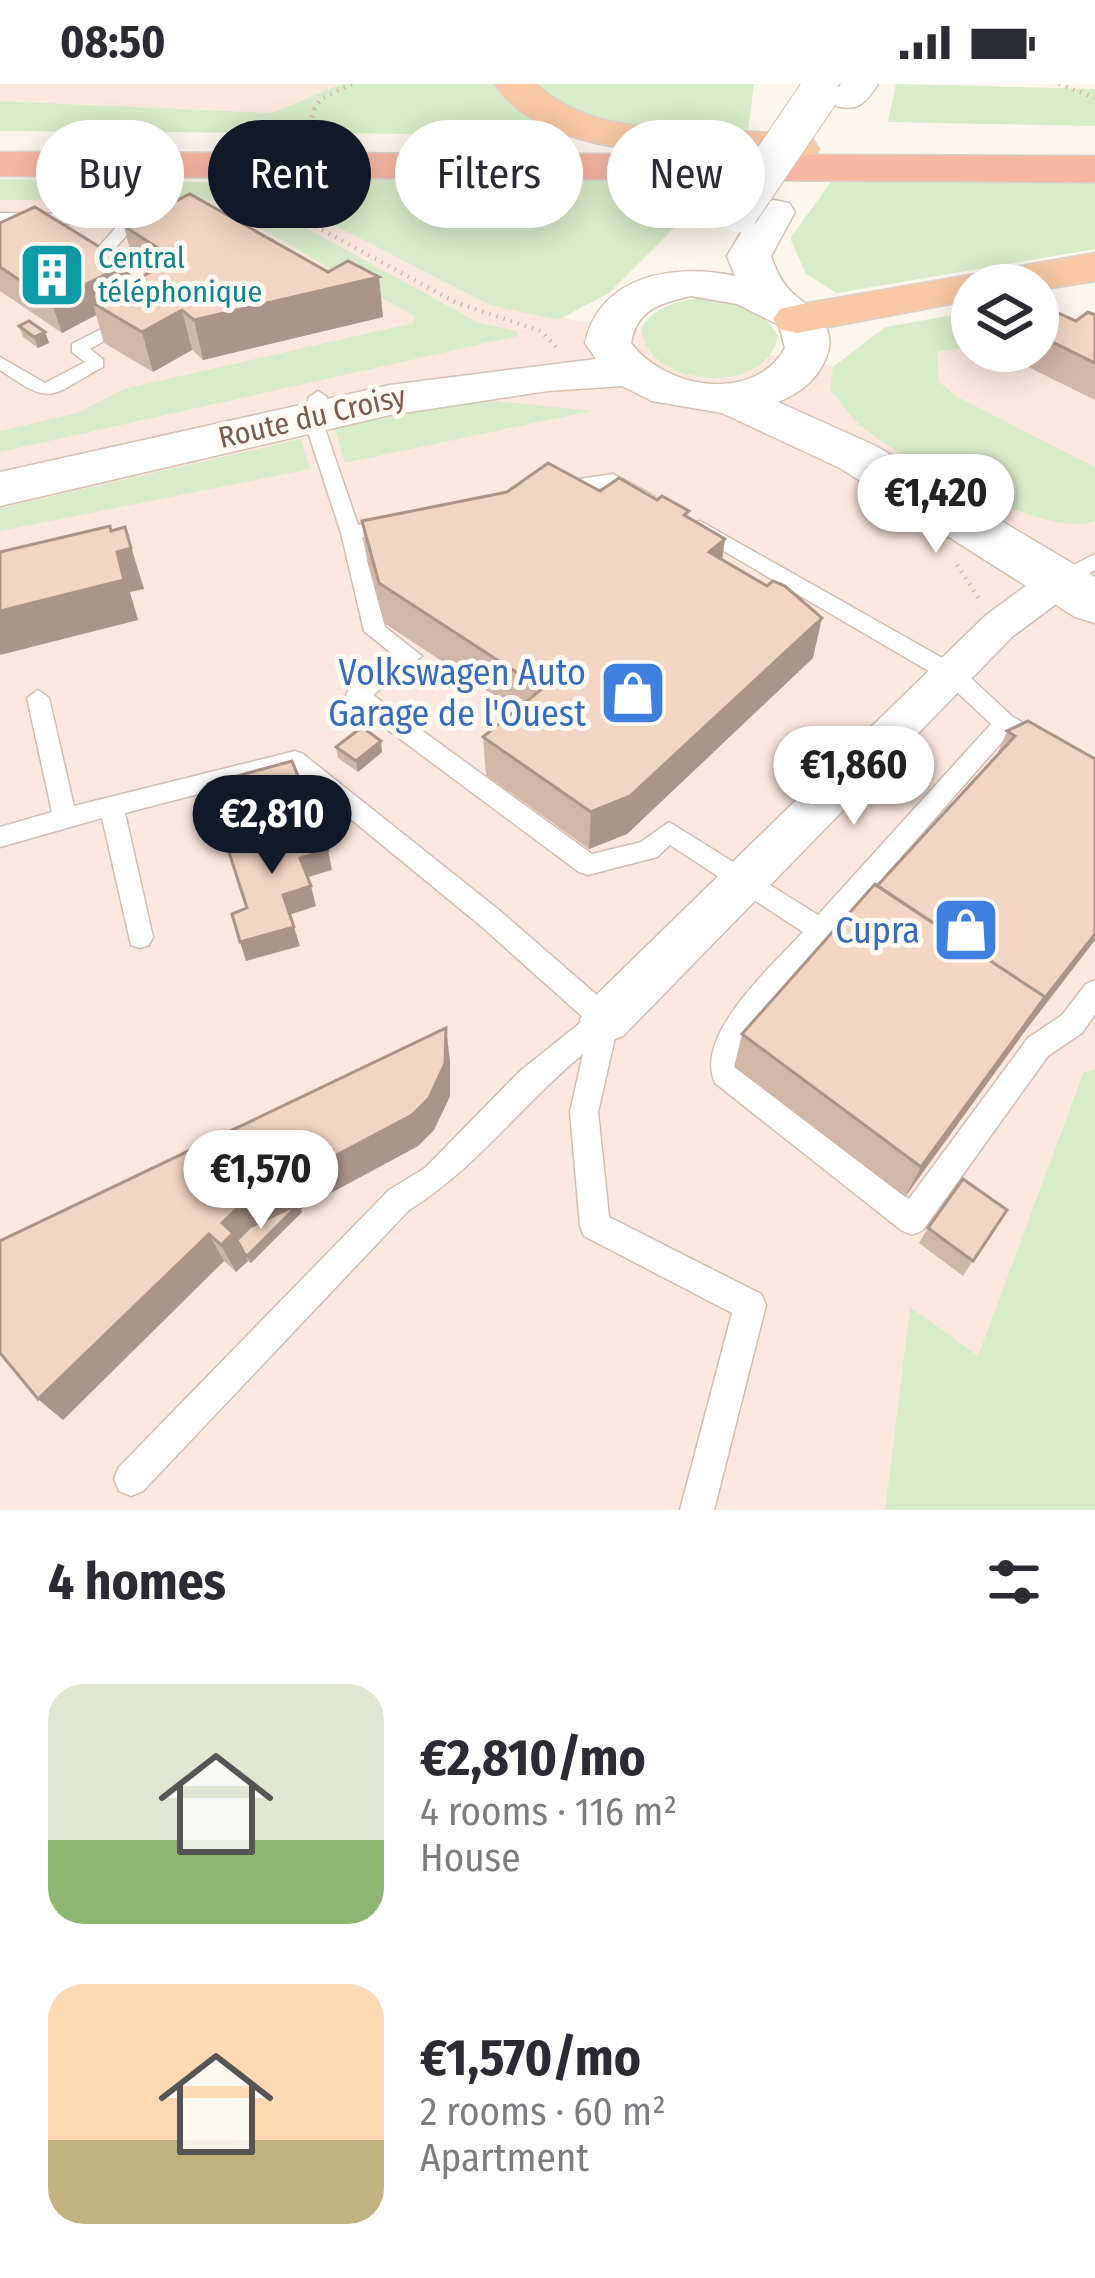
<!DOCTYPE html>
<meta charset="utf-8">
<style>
:root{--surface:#fff;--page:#f7f7f7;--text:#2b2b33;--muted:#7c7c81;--accent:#111827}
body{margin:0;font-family:"Fira Sans Condensed",sans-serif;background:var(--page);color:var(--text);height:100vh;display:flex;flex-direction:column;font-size:45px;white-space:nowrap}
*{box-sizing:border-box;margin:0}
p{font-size:39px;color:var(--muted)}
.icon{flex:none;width:66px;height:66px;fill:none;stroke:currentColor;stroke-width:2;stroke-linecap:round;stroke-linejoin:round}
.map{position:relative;height:1426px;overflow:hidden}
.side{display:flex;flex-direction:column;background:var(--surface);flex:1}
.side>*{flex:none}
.top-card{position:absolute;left:36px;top:36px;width:1023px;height:108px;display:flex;gap:24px}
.tools{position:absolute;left:951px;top:180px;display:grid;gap:24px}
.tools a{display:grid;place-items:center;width:108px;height:108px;border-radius:50%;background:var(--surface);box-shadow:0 6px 30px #0003;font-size:60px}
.price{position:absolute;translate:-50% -102px;padding:0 27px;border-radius:42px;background:#fff;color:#222;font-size:39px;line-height:78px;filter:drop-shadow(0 3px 6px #0008)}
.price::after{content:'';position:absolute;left:50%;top:72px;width:36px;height:27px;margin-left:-18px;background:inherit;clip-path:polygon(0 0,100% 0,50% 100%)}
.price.selected{background:var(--accent);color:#fff}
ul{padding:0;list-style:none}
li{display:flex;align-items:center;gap:36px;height:300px;padding:0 48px}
li span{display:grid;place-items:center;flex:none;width:336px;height:240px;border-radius:36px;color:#555}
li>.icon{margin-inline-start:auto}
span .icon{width:144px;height:144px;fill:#fffc;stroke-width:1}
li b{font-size:51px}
h2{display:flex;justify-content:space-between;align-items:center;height:144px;padding:0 48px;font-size:51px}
.chip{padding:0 42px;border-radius:54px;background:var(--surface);box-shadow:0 6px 30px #0003;font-size:42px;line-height:108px}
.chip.selected{background:var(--accent);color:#fff}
.status{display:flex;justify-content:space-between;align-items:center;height:84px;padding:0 60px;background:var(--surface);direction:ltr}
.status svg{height:33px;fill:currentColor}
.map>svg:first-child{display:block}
.commercial{fill:#fde8e0}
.green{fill:#d8ecc9}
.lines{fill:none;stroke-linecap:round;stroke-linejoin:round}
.service-casing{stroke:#d1beb0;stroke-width:3}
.minor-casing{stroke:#d1beb0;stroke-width:3}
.secondary-casing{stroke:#d6c0b0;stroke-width:3}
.trunk-casing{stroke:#dad1cd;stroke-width:3}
.motorway-casing{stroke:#dad1cd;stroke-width:3}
.path{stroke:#d9b8a5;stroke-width:4.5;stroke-dasharray:1.5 6;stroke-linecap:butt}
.service{fill:#fff;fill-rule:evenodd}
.minor{fill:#fff;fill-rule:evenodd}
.secondary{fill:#fff;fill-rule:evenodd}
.trunk{fill:#f9c8a4;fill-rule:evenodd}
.motorway{fill:#f7b7a3;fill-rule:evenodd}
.secondary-bridge-casing{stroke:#d6c0b0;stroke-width:42;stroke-linecap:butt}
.path-bridge{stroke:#d9b8a5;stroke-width:4.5;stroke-dasharray:1.5 6;stroke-linecap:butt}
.secondary-bridge{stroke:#fff;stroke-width:40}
.wall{fill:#d1b7a8}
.shaded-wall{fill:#aa9588}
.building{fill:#f3d5c3;stroke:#aa9588;stroke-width:3}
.labels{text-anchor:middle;stroke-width:10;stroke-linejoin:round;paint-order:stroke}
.far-culture-label{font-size:30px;fill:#0d838f;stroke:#fffaf3;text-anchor:start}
.far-street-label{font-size:30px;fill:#7a5c4d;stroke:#fffaf3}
.shop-label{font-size:36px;fill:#366cbe;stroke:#fffaf3;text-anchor:end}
</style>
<div class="status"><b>08:50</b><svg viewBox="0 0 49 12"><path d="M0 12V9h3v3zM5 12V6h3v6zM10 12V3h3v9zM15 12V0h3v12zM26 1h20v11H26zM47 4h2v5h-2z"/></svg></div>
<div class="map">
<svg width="1095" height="1426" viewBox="0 0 1095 1426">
<rect width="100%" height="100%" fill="#fdf6ec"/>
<!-- commercial -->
<path class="commercial" d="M0,0H341L272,29L0,17Z
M0,116L308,117L306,125L490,221L849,285L972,262V267H1038L1095,247V985L1082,990L978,1273L910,1224L885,1426H0Z"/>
<!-- green -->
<path class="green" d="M341,0H754L748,47L659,42L571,51L0,47V17L272,29Z
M896,0L1095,5V42L888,38Z
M655,89L713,105L609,209L558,236L490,221L305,126L316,95Z
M834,94L1095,99V165L837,209L806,190L790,154Z
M0,95L260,99L257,117L0,116Z
M243,120H278L279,129L479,239L517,247L518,252L0,368V347L77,329L124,305L413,239L414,232L251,139Z
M697,214C731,216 760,220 778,252C767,313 646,305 641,244C655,223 672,219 697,214Z
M972,228V262L937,268L939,298L956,312L1095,383V437C1046,456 900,375 860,341C849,332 840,317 830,306L833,283L885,243Z
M467,314L591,327L345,379L335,345Z
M301,355L310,385L0,447V424Z
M1095,985V1426H885L910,1223L978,1272L1083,989Z"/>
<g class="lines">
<!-- service casing -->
<g class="service-casing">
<path id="service" d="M0,129L142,131L150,136L136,141L108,172L122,183L114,188L90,173L119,140L0,139Z
M130,230L139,235L136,239L90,265L103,275V283C47,313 55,323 0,286V273L45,299L85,278L72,268V260Z
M318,307L327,313L321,333L358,441L395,432L405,439L402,444L362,453L385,543L422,572L373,611L592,770L641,758L669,738L818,831L991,640L944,596L693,449V439L700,437L960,584L1013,633L1095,679V699L1008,651L754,941L739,970V984L909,1115L1028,954L1062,931L1086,900L1095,896V930L1082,949L1048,972L923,1146L912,1151L901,1146L715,999C693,951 773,881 803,848L670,761L657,773L588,791L579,788L349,617L346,611L349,605L395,572L364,547L341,449L303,333L309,313Z
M613,390L654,412L644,418L610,403L552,411L542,405L552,399Z
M1095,470V486L1068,501H1054L1051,496L1054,491Z
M38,606L49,614L74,722L295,667L303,670L499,826L615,927L619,936L598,1028L609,1133L761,1210L766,1221L714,1426H680L732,1229L584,1152L580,1142L570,1028L583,970C523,1019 476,1085 409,1126L143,1407L131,1412L119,1407L114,1395L119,1383L389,1106L425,1084L519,988L585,935L481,842L291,686L125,729L153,853L149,861L140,864L131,861L102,734L0,763V743L52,728L27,614Z"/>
</g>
<!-- minor casing -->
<g class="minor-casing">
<path id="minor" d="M1061,482L1075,486L1081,496L1075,506L1013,552L623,952L605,959L587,952L580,936L587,920L985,532L1047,486Z"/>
</g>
<!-- secondary casing -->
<g class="secondary-casing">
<path id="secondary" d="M841,0H878C866,18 859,28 836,22L830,14Z
M774,116L789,119L795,128L771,172C776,187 783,202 796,212C821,233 841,249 822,282C812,300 797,310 778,318L876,362L1095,493V539L1075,533L840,384L722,329L652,317L622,302L548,307L390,331L0,422V388L390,301L596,275L585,259C600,191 675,179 735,192L727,172L759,119ZM691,212L737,220L779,241L785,264C754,320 665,305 631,259C637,225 660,219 691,212Z"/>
</g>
<!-- trunk casing -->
<g class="trunk-casing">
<path id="trunk" d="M495,0H536C609,67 724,34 813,56L819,65L813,74L798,77C707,64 553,85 495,0Z
M1095,169V197L1038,206V201H972V216L797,249L780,245L773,235L780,225L797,221Z"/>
</g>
<!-- motorway casing -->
<g class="motorway-casing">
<path id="motorway" d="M0,68L1095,72V98L0,92Z"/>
</g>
<!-- path -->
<path class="path" d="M1059,0L1095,14
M314,25L321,15L352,0
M289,128L457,219L541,247L556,263
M957,481L979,515"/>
<!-- service -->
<use href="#service" class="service"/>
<!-- minor -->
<use href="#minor" class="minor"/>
<!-- secondary -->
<use href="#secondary" class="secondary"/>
<!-- trunk -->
<use href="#trunk" class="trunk"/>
<!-- motorway -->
<use href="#motorway" class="motorway"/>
<!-- secondary-bridge casing -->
<g class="secondary-bridge-casing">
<path id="secondary-bridge" d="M738,128L819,9"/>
</g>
<!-- path-bridge -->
<path class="path-bridge" d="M289,128L314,25"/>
<!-- secondary-bridge -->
<use href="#secondary-bridge" class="secondary-bridge"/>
</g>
<!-- wall -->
<path class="wall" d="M0,139L127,180L132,198L147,190L134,182L124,142L383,233L203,276L192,266L153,288L104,259L96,231L62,249L0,207Z
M1038,231L1076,237L1095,231V316L998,268L1038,267Z
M19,242L45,248L49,259L38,264L23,253Z
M600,407L688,434L725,455L722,476L813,574L627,750L589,765L486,691L483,653L516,626L384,539L367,477L362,437Z
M1007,647L1095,675V856L1025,947L905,1113L734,983L742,950L997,671Z
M336,663L382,668L358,688L338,674Z
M446,944L450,978V1012L434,1046L418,1062L301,1125L302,1128L251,1179L248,1177L236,1188L224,1177L63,1336L38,1315L0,1269Z
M1007,1126L963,1192L919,1159L928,1144Z"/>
<!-- shaded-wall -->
<path class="shaded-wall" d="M127,180L136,211L93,219L96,231L62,249L51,217Z
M379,193L383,233L203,276L194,236Z
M182,226L192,266L153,288L142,248Z
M45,248L49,259L38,264L34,253Z
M125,443L144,505L130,508L138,536L0,571V527L117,468Z
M725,455L719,495L709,468Z
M822,534L813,574L627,750L589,765L591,728Z
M381,657L382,668L358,688L356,677Z
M314,714L318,735L285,744L279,724Z
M281,729L286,750L228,765L221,744Z
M328,766L332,786L305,794L300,774Z
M311,802L316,822L289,831L283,811Z
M294,843L300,862L246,877L240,858Z
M1095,850V856L1025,947L905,1113L921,1083L1045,913Z
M446,944L450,978V1012L434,1046L418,1062L301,1125L302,1128L251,1179L241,1163L248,1177L236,1188L221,1161L222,1139Z
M209,1150L224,1177L63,1336L38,1315Z"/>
<!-- building -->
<path class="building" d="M190,110L328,188L348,177L379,193L194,236L182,226L142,248L93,219L175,175L124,142Z
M35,123L127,180L51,217L0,183V139Z
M1056,228L1076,237L1088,228L1095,231V279L1038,251V231Z
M29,237L45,248L34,253L19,242Z
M548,379L600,407L619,394L657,416L662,412L689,427L684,431L725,455L709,468L767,502L773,497L785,502L822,534L630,712L591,728L483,653L542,605L379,499L362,437L507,408Z
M110,442L111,447L125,443L131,464L117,468L124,496L0,527V468Z
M1028,637L1095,675V850L1040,920L1045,913L877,802L1015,652L1007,647Z
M362,643L381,657L356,677L336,663Z
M292,677L302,702L310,700L314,714L279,724L281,729L221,744L208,700Z
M315,737L328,766L300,774L311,802L283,811L294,843L240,858L232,830L247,824L227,762Z
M875,800L1045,913L921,1083L742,950Z
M446,944L445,979L429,1014L412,1031L240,1122L222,1139L233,1149L221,1161L209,1150L38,1315L0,1269V1157Z
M963,1095L1007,1126L973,1177L928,1144Z
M299,1120L247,1172L244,1169L237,1156L250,1143Z"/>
<!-- icons -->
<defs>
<g id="building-square" transform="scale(3.45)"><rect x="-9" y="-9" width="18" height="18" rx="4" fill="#0f9aa8" stroke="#fffaf3"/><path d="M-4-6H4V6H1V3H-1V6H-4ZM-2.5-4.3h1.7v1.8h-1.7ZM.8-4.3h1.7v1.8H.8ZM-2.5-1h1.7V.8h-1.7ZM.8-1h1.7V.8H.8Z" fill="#fff"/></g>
<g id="shop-square" transform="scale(3.45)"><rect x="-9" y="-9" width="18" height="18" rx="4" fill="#3f7fe0" stroke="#fffaf3"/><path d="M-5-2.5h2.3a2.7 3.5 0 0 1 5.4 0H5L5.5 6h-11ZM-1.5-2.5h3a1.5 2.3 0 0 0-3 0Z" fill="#fff"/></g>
</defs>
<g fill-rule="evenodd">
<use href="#building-square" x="52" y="191"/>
<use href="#shop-square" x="633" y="609"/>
<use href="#shop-square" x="966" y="846"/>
</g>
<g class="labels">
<!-- far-culture labels -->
<g class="far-culture-label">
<text x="98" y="184">Central<tspan x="98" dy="34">téléphonique</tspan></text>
</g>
<!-- far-street labels -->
<g class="far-street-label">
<text transform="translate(312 333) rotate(-13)" y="10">Route du Croisy</text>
</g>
<!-- shop labels -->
<g class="shop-label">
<text x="586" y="601">Volkswagen Auto<tspan x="586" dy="41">Garage de l'Ouest</tspan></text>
<text x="920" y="859">Cupra</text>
</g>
</g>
</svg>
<div class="tools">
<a><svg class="icon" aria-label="layers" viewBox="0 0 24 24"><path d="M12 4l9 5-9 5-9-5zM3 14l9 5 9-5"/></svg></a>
</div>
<b class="price" style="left:936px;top:472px">€1,420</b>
<b class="price" style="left:854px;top:744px">€1,860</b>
<b class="price selected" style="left:272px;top:793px">€2,810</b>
<b class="price" style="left:261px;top:1148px">€1,570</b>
<div class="top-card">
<a class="chip">Buy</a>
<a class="chip selected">Rent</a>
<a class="chip">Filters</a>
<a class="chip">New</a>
</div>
</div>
<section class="side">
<h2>4 homes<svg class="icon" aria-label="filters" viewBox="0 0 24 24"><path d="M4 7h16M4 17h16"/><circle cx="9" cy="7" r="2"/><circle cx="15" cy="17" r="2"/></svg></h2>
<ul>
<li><span style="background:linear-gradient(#dfe7d0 65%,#8fb573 0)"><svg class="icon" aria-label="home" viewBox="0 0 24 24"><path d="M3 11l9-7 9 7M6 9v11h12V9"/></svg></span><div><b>€2,810/mo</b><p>4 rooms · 116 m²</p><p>House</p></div></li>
<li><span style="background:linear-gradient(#ffd9b3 65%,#c2b280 0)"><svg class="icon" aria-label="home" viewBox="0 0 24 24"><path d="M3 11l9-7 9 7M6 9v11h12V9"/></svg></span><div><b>€1,570/mo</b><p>2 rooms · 60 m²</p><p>Apartment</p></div></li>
</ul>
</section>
